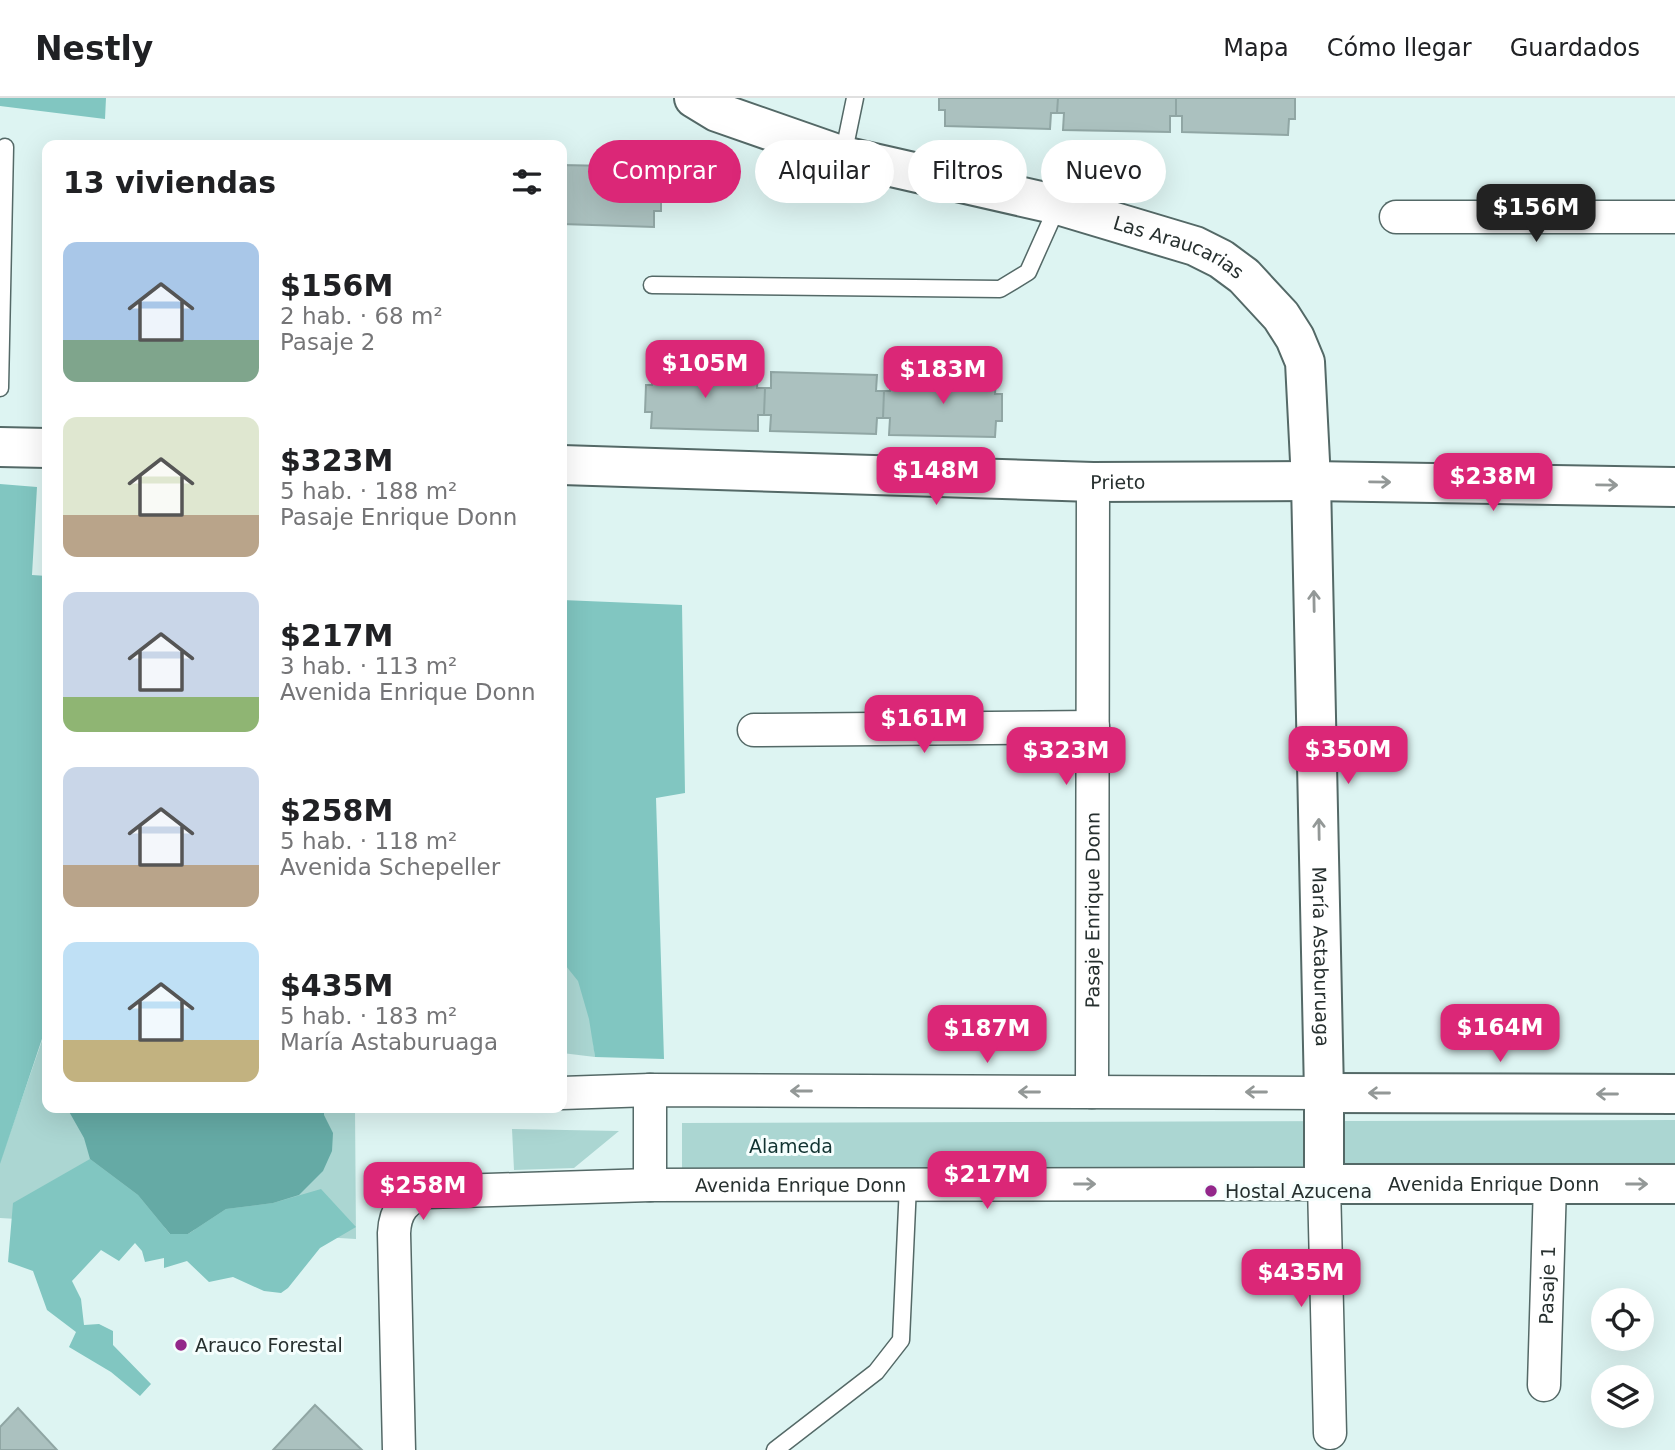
<!DOCTYPE html>
<html lang="es">
<meta charset="utf-8">
<style>
:root{--surface:#fff;--page:#f6f6f6;--text:#202124;--muted:#757577;--line:#e0e0e0;--accent:#db2777}
body{margin:0;font-family:"DejaVu Sans",sans-serif;background:var(--page);color:var(--text);height:100vh;display:flex;flex-direction:column;font-size:26px;white-space:nowrap}
*{box-sizing:border-box;margin:0}
p{font-size:23px;color:var(--muted)}
.icon{flex:none;width:38px;height:38px;fill:none;stroke:currentColor;stroke-width:2;stroke-linecap:round;stroke-linejoin:round}
.map{position:relative;flex:1;overflow:hidden}
.sheet{position:absolute;left:42px;top:42px;width:525px;height:973px;display:flex;flex-direction:column;background:var(--surface);border-radius:14px;box-shadow:0 7px 28px #0002}
.sheet>*{flex:none}
.top-card{position:absolute;left:588px;top:42px;width:665px;height:63px;display:flex;gap:14px}
.buttons{position:absolute;left:1591px;top:1190px;display:grid;gap:14px}
.buttons a{display:grid;place-items:center;width:63px;height:63px;border-radius:50%;background:var(--surface);box-shadow:0 7px 28px #0002;font-size:35px}
.price{position:absolute;translate:-50% -60px;padding:0 16px;border-radius:14px;background:var(--accent);color:#fff;font-size:23px;line-height:46px;filter:drop-shadow(0 2px 4px #0008)}
.price::after{content:'';position:absolute;left:50%;top:42px;width:21px;height:16px;margin-left:-10px;background:inherit;clip-path:polygon(0 0,100% 0,50% 100%)}
.price.current{background:#222;color:#fff}
ul{padding:0;list-style:none}
li{display:flex;align-items:center;gap:21px;height:175px;padding:0 21px}
li span{display:grid;place-items:center;flex:none;width:196px;height:140px;border-radius:14px;color:#555}
li>.icon{margin-inline-start:auto}
span .icon{width:84px;height:84px;fill:#fffc;stroke-width:1}
li b{font-size:30px}
h2{display:flex;justify-content:space-between;align-items:center;height:84px;padding:0 21px;font-size:30px}
.pill{padding:0 24px;border-radius:32px;background:var(--surface);box-shadow:0 7px 28px #0002;font-size:24px;line-height:63px}
.pill.current{background:var(--accent);color:#fff}
header{display:flex;align-items:center;gap:42px;box-sizing:border-box;height:98px;padding:0 35px;background:var(--surface);border-bottom:2px solid var(--line)}
header strong{font-size:33px}
nav{display:flex;gap:38px;margin-inline-start:auto;font-size:24px}
.map>svg:first-child{display:block}
.green{fill:#abd6d2}
.forest{fill:#81c6c1}
.water{fill:#65aaa5}
.building{fill:#abc1bf;stroke:#90a6a4;stroke-width:2}
.lines{fill:none;stroke-linecap:round;stroke-linejoin:round}
.service-casing{stroke:#546967;stroke-width:19}
.minor-casing{stroke:#546967;stroke-width:35}
.tertiary-casing{stroke:#546967;stroke-width:42}
.service{stroke:#fff;stroke-width:16}
.minor{stroke:#fff;stroke-width:32}
.tertiary{stroke:#fff;stroke-width:38}
.oneway{stroke:#939897}
.poi-dot{fill:#93278a;stroke:#f5fefd;stroke-width:2.5}
.labels{text-anchor:middle;stroke-width:6;stroke-linejoin:round;paint-order:stroke}
.street-label{font-size:19px;fill:#27302f;stroke:#f5fefd}
.park-label{font-size:19px;fill:#113331;stroke:#f5fefd}
.poi-label{font-size:19px;fill:#27302f;stroke:#f5fefd;text-anchor:start}
</style>
<header>
<strong>Nestly</strong>
<nav><a>Mapa</a><a>Cómo llegar</a><a>Guardados</a></nav>
</header>
<div class="map">
<svg width="1675" height="1352" viewBox="0 0 1675 1352">
<rect width="100%" height="100%" fill="#ddf4f2"/>
<!-- green -->
<path class="green" d="M562,793L577,812L595,959L562,955Z
M47,928V1010H355L356,1141L0,1120V1064Z
M1675,1022V1069L682,1072V1025Z
M512,1031L619,1033L574,1070L514,1072Z"/>
<!-- forest -->
<path class="forest" d="M0,0H106L105,21L0,8Z
M0,386L37,389L32,477L47,478V926L0,1066Z
M562,502L682,507L685,695L656,700L664,961L595,959L589,921L578,883L562,863Z
M90,1061L138,1097L170,1136H188L226,1111L273,1105L321,1091L356,1129L320,1150L288,1190L281,1195L264,1193L233,1179L209,1184L187,1163L164,1170V1160L145,1164L142,1153L135,1145L119,1163L101,1152L72,1183L81,1201L84,1227L99,1226L113,1233V1247L151,1286L140,1298L111,1274L69,1249L76,1234L47,1212L33,1173L8,1164L13,1105Z"/>
<!-- water -->
<path class="water" d="M67,1010H324V1017L333,1035L332,1053L323,1073L299,1097L273,1105L226,1111L188,1136H170L138,1097L90,1061L84,1040Z"/>
<!-- building -->
<path class="building" d="M939,0H1058L1057,15H1051L1050,31L945,28V12H939Z
M1058,0H1176V18H1170V34L1063,32L1064,15H1057Z
M1176,0H1295V21H1289L1288,37L1182,34V18H1176Z
M562,67L655,69L654,86H661V113H654V129L562,126Z
M652,271L758,274L757,290H765L764,317H758V333L651,330L652,314H645L646,287H652Z
M771,274L877,277L876,293H884L883,320H877L876,336L770,333L771,317H764L765,290H771Z
M890,277L996,280L995,296H1002V323H996L995,339L889,337L890,320H883L884,293H890Z
M315,1307L362,1352H273Z
M18,1310L57,1352H0V1329Z"/>
<g class="lines">
<!-- service casing -->
<g class="service-casing">
<path id="service" d="M843,58L855,0
M652,187L1000,191L1028,174L1058,107
M0,290L5,49
M775,1352L876,1274L901,1242L908,1087"/>
</g>
<!-- minor casing -->
<g class="minor-casing">
<g id="minor">
<path d="M1396,119H1675"/>
<path d="M754,632L1093,629"/>
<path d="M650,992V1087"/>
<path id="s1" d="M1092,994L1093,384"/>
<path d="M562,995L650,992L1324,995"/>
<path id="s2" d="M1544,1287L1550,1086"/>
<path id="s3" d="M399,1352L394,1135C395,1112 405,1101 426,1094L650,1087L1324,1086L1330,1335"/>
</g>
</g>
<!-- tertiary casing -->
<g class="tertiary-casing">
<g id="tertiary">
<path id="s4" d="M694,0L717,14L843,58L1058,107L1195,148L1221,161L1244,178L1281,218L1295,240L1305,264L1311,383L1324,995V1086H1675"/>
<path d="M0,349L47,350"/>
<path id="s5" d="M562,367L1093,384L1311,383L1675,389"/>
<path d="M1324,995L1675,996"/>
</g>
</g>
<!-- service -->
<use href="#service" class="service"/>
<!-- minor -->
<use href="#minor" class="minor"/>
<!-- tertiary -->
<use href="#tertiary" class="tertiary"/>
</g>
<!-- one-way arrows -->
<defs><path id="oneway-shaft" d="M-6 0H5M1.5-3L5.5 0L1.5 3" fill="none" stroke-width="1.6" stroke-linecap="round" stroke-linejoin="round" transform="scale(1.75)"/></defs>
<g class="oneway">
<use href="#oneway-shaft" transform="translate(1380 384) rotate(1)"/>
<use href="#oneway-shaft" transform="translate(1607 387) rotate(1)"/>
<use href="#oneway-shaft" transform="translate(1314 503) rotate(-91)"/>
<use href="#oneway-shaft" transform="translate(1319 731) rotate(-91)"/>
<use href="#oneway-shaft" transform="translate(801 993) rotate(-180)"/>
<use href="#oneway-shaft" transform="translate(1029 994) rotate(-180)"/>
<use href="#oneway-shaft" transform="translate(1256 994) rotate(-180)"/>
<use href="#oneway-shaft" transform="translate(1379 995) rotate(-180)"/>
<use href="#oneway-shaft" transform="translate(1607 996) rotate(-180)"/>
<use href="#oneway-shaft" transform="translate(1085 1086)"/>
<use href="#oneway-shaft" transform="translate(1637 1086)"/>
</g>
<!-- markers -->
<g class="poi-dot">
<circle cx="1211" cy="1093" r="7"/>
<circle cx="181" cy="1247" r="7"/>
</g>
<g class="labels">
<!-- street labels -->
<g class="street-label">
<text dy="7" stroke="none"><textPath href="#s4" startOffset="509">Las Araucarias</textPath></text>
<text dy="7" stroke="none"><textPath href="#s5" startOffset="556">Prieto</textPath></text>
<text dy="7" stroke="none"><textPath href="#s1" startOffset="182">Pasaje Enrique Donn</textPath></text>
<text dy="7" stroke="none"><textPath href="#s4" startOffset="1283">María Astaburuaga</textPath></text>
<text dy="7" stroke="none"><textPath href="#s4" startOffset="1680">Avenida Enrique Donn</textPath></text>
<text dy="7" stroke="none"><textPath href="#s3" startOffset="648">Avenida Enrique Donn</textPath></text>
<text dy="7" stroke="none"><textPath href="#s2" startOffset="100">Pasaje 1</textPath></text>
</g>
<!-- park labels -->
<g class="park-label">
<text x="791" y="1055">Alameda</text>
</g>
<!-- poi labels -->
<g class="poi-label">
<text x="1225" y="1100">Hostal Azucena</text>
<text x="195" y="1254">Arauco Forestal</text>
</g>
</g>
</svg>
<div class="buttons">
<a><svg class="icon" aria-label="locate" viewBox="0 0 24 24"><circle cx="12" cy="12" r="6"/><path d="M12 2v4M12 18v4M2 12h4M18 12h4"/></svg></a>
<a><svg class="icon" aria-label="layers" viewBox="0 0 24 24"><path d="M12 4l9 5-9 5-9-5zM3 14l9 5 9-5"/></svg></a>
</div>
<b class="price current" style="left:1536px;top:146px">$156M</b>
<b class="price" style="left:705px;top:302px">$105M</b>
<b class="price" style="left:943px;top:308px">$183M</b>
<b class="price" style="left:936px;top:409px">$148M</b>
<b class="price" style="left:1493px;top:415px">$238M</b>
<b class="price" style="left:924px;top:657px">$161M</b>
<b class="price" style="left:1348px;top:688px">$350M</b>
<b class="price" style="left:1066px;top:689px">$323M</b>
<b class="price" style="left:1500px;top:966px">$164M</b>
<b class="price" style="left:987px;top:967px">$187M</b>
<b class="price" style="left:987px;top:1113px">$217M</b>
<b class="price" style="left:423px;top:1124px">$258M</b>
<b class="price" style="left:1301px;top:1211px">$435M</b>
<div class="top-card">
<a class="pill current">Comprar</a>
<a class="pill">Alquilar</a>
<a class="pill">Filtros</a>
<a class="pill">Nuevo</a>
</div>
<section class="sheet">
<h2>13 viviendas<svg class="icon" aria-label="filters" viewBox="0 0 24 24"><path d="M4 7h16M4 17h16"/><circle cx="9" cy="7" r="2"/><circle cx="15" cy="17" r="2"/></svg></h2>
<ul>
<li><span style="background:linear-gradient(#a9c7e8 70%,#7fa58c 0)"><svg class="icon" aria-label="home" viewBox="0 0 24 24"><path d="M3 11l9-7 9 7M6 9v11h12V9"/></svg></span><div><b>$156M</b><p>2 hab. · 68 m²</p><p>Pasaje 2</p></div></li>
<li><span style="background:linear-gradient(#dfe7d0 70%,#b9a48a 0)"><svg class="icon" aria-label="home" viewBox="0 0 24 24"><path d="M3 11l9-7 9 7M6 9v11h12V9"/></svg></span><div><b>$323M</b><p>5 hab. · 188 m²</p><p>Pasaje Enrique Donn</p></div></li>
<li><span style="background:linear-gradient(#c9d6e8 75%,#8fb573 0)"><svg class="icon" aria-label="home" viewBox="0 0 24 24"><path d="M3 11l9-7 9 7M6 9v11h12V9"/></svg></span><div><b>$217M</b><p>3 hab. · 113 m²</p><p>Avenida Enrique Donn</p></div></li>
<li><span style="background:linear-gradient(#c9d6e8 70%,#b9a48a 0)"><svg class="icon" aria-label="home" viewBox="0 0 24 24"><path d="M3 11l9-7 9 7M6 9v11h12V9"/></svg></span><div><b>$258M</b><p>5 hab. · 118 m²</p><p>Avenida Schepeller</p></div></li>
<li><span style="background:linear-gradient(#bfe0f5 70%,#c2b280 0)"><svg class="icon" aria-label="home" viewBox="0 0 24 24"><path d="M3 11l9-7 9 7M6 9v11h12V9"/></svg></span><div><b>$435M</b><p>5 hab. · 183 m²</p><p>María Astaburuaga</p></div></li>
</ul>
</section>
</div>
